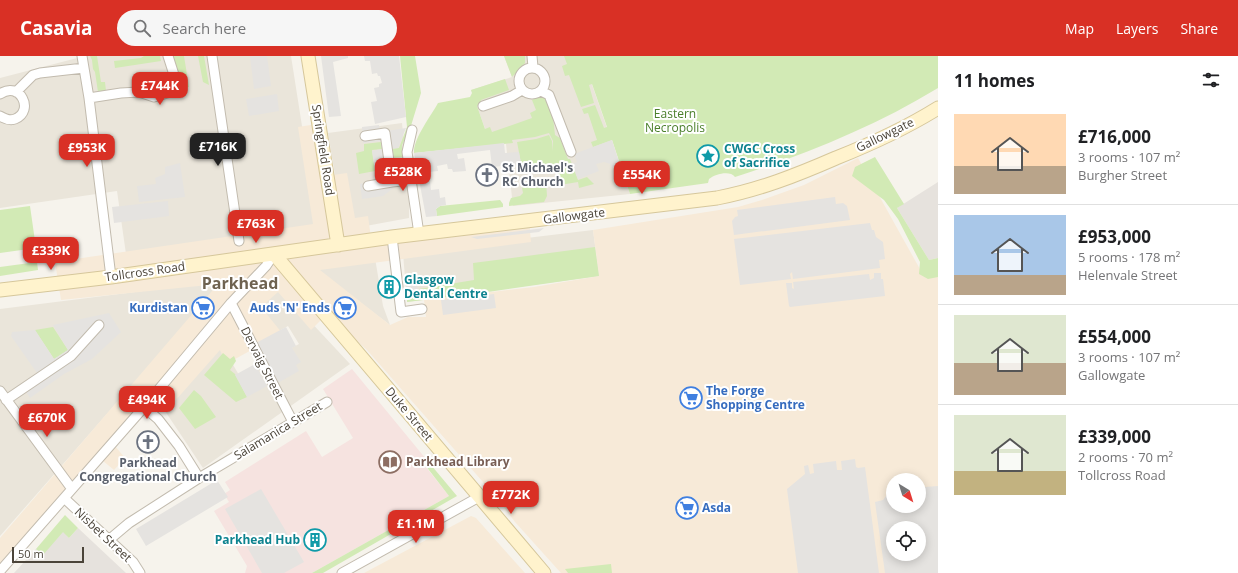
<!DOCTYPE html>
<meta charset="utf-8">
<style>
:root{--surface:#fff;--page:#f6f6f6;--text:#202124;--muted:#757577;--line:#e0e0e0;--accent:#d93025}
body{margin:0;font-family:"Open Sans",sans-serif;background:var(--page);color:var(--text);height:100vh;display:flex;flex-direction:column;font-size:15px;white-space:nowrap}
*{box-sizing:border-box;margin:0}
p{font-size:13px;color:var(--muted)}
.icon{flex:none;width:22px;height:22px;fill:none;stroke:currentColor;stroke-width:2;stroke-linecap:round;stroke-linejoin:round}
.map{position:relative;flex:1;overflow:hidden}
.drawer{display:flex;flex-direction:column;background:var(--surface);width:300px}
.drawer>*{flex:none}
.needle{width:26px;rotate:142deg}
.tools{position:absolute;left:886px;top:417px;display:grid;gap:8px}
.tools a{display:grid;place-items:center;width:40px;height:40px;border-radius:50%;background:var(--surface);box-shadow:0 2px 10px #0003;font-size:20px}
.scale{position:absolute;left:12px;bottom:10px;width:72px;box-sizing:border-box;padding-left:4px;border:2px solid #4b4439;border-top:0;font-size:11px;line-height:14px;white-space:nowrap;color:#4b4439;-webkit-text-stroke:3px #fff;paint-order:stroke}
.price{position:absolute;translate:-50% -34px;padding:0 9px;border-radius:8px;background:var(--accent);color:#fff;font-size:13px;line-height:26px;filter:drop-shadow(0 1px 2px #0008)}
.price::after{content:'';position:absolute;left:50%;top:24px;width:12px;height:9px;margin-left:-6px;background:inherit;clip-path:polygon(0 0,100% 0,50% 100%)}
.price.current{background:#222;color:#fff}
ul{padding:0;list-style:none}
li{display:flex;align-items:center;gap:12px;height:100px;padding:0 16px}
li+li{border-top:1px solid var(--line)}
li span{display:grid;place-items:center;flex:none;width:112px;height:80px;border-radius:0px;color:#555}
li>.icon{margin-inline-start:auto}
span .icon{width:48px;height:48px;fill:#fffc;stroke-width:1}
li b{font-size:17px}
h2{display:flex;justify-content:space-between;align-items:center;height:48px;padding:0 16px;font-size:17px}
header{display:flex;align-items:center;gap:24px;box-sizing:border-box;height:56px;padding:0 20px;background:var(--accent);color:#fff}
header strong{font-size:19px}
nav{display:flex;gap:22px;margin-inline-start:auto;font-size:14px}
.search{width:280px;height:36px;background:var(--page);display:flex;align-items:center;gap:10px;box-sizing:border-box;padding:0 14px;border-radius:22px;color:var(--muted);font-size:15px}
main{display:flex;flex:1;min-height:0}
.map>svg:first-child{display:block}
.residential{fill:#eae5da}
.commercial{fill:#f7ead8;fill-rule:evenodd}
.industrial{fill:#e6e2dd}
.medical{fill:#f6e3e0}
.green{fill:#d2eab5}
.parking{fill:#e5e3e0;fill-rule:evenodd}
.lines{fill:none;stroke-linecap:round;stroke-linejoin:round}
.street-casing{stroke:#c2bbae;stroke-width:11}
.secondary-casing{stroke:#d6c79b;stroke-width:15}
.street{stroke:#fff;stroke-width:9}
.secondary{stroke:#fff3cd;stroke-width:13}
.labels{text-anchor:middle;stroke-width:4;stroke-linejoin:round;paint-order:stroke}
.park-label{font-size:12px;fill:#4a7f2a;stroke:#fff}
.street-label{font-size:12px;fill:#4b4439;stroke:#fff}
.culture-label{font-size:12px;font-weight:bold;fill:#0d838f;stroke:#fff;text-anchor:start}
.worship-label{font-size:12px;font-weight:bold;fill:#5b616d;stroke:#fff;text-anchor:start}
.shop-label{font-size:12px;font-weight:bold;fill:#366cbe;stroke:#fff;text-anchor:end}
.education-label{font-size:12px;font-weight:bold;fill:#785e54;stroke:#fff;text-anchor:start}
.district-label{font-size:16px;font-weight:bold;fill:#6e6250;stroke:#fff}
</style>
<header>
<strong>Casavia</strong>
<div class="search"><svg class="icon" aria-label="search" viewBox="0 0 24 24"><circle cx="10" cy="10" r="6"/><path d="M15 15l6 6"/></svg>Search here</div>
<nav><a>Map</a><a>Layers</a><a>Share</a></nav>
</header>
<main>
<div class="map">
<svg width="938" height="517" viewBox="0 0 938 517">
<rect width="100%" height="100%" fill="#f6f3ec"/>
<!-- residential -->
<path class="residential" d="M85,0H291L318,172L126,198L117,135L0,152V22Z
M504,0H582L630,138L513,150L506,88L491,89L471,34L512,21Z
M402,67L409,135V162L344,174L328,77Z
M593,174L599,220L407,246L403,197Z
M375,202L383,250L390,269L315,212Z
M223,225L71,399L0,480V253Z
M278,231L350,308L203,412L163,352L221,288L239,319L299,288L288,270L279,275L257,251Z"/>
<!-- commercial -->
<path class="commercial" d="M317,68L326,120L347,117L355,162L368,160L371,182L529,163L531,186L320,214L390,269L408,261H426L424,244L534,231L599,220L593,174L738,151L762,144L804,129L858,102L921,215L938,211V517H561L515,466L497,442L367,294L327,258L311,274L278,236L261,251L282,277L226,308L220,294L167,354L154,343L115,390L125,402L114,414L97,400L0,515V482L218,228L61,244L55,206L313,168L298,71ZM893,424H919V450H893ZM893,472H919V498H893Z
M471,460L476,462L525,517H364Z"/>
<!-- industrial -->
<path class="industrial" d="M938,126V202L929,204L897,152Z
M78,472L126,517H14L36,493L43,498L63,475L69,482Z"/>
<!-- medical -->
<path class="medical" d="M352,313L426,403L422,406L449,440L312,517H245L247,510L214,455L229,446L224,438L230,434L225,426L306,375L322,401L353,382L323,333Z"/>
<!-- green -->
<path class="green" d="M90,0H97L101,26H105L106,35L98,36L95,16L93,13L92,4Z
M144,0H160L161,5L115,12L114,5L141,2Z
M170,0H184L189,31H184Z
M198,0H204L209,29L203,26Z
M400,0H415L421,37L410,73L402,89V101L391,102L390,93L399,92L407,71Z
M504,0H525V7L512,21Z
M564,0H938V32C874,71 806,98 735,121C730,114 715,118 709,123L708,127L630,138L612,84L593,91L591,86L597,84L588,57L584,58L582,53L595,49L604,72L607,71L592,28L589,29L594,47L581,51L569,19L565,20L562,10L567,8Z
M505,23L509,34L481,44L480,49L477,50L485,73L490,71L492,76L532,62L530,57L536,54L532,44L545,37L553,61L555,79L560,82L568,103H570L578,124L587,121L594,128L579,132L578,126L560,129L553,111L546,112L545,108L522,112L517,86L536,83L549,79L552,85V95L553,85L549,77L535,81L512,84L513,87L414,97C413,83 431,60 438,47L470,41L472,37L471,34Z
M381,86L382,93L372,94L375,115L359,118L356,97L364,95V88Z
M875,101L904,148L897,152L929,204L938,202V221L928,223L919,218L920,206L898,163L884,144L852,120L855,111Z
M546,125L547,140L544,146L509,150V147L511,142L520,140L523,137L522,132L527,127Z
M500,144L503,148V151L437,160L436,153L440,150Z
M30,150L36,192L0,197V154Z
M595,191L599,220L481,237L407,246V241L420,239L419,233L474,224L473,207Z
M37,206L38,214L0,220V211Z
M53,271L68,294L54,303L35,274Z
M223,297L230,303L234,300L236,305L230,314L235,318L247,341L236,346L204,319Z
M194,334L201,340L216,361L195,373L179,352Z
M426,403L457,440L323,517H312L449,440L422,405Z
M65,459L78,472L69,482L63,476L43,499L36,493Z
M611,508L612,517H568L565,513Z"/>
<!-- parking -->
<path class="parking" d="M250,0H267L271,30L254,33Z
M321,0H348V2L333,6L341,60L329,61Z
M364,0H399L406,61L375,68L371,46L377,45L374,32L379,31V28L382,27L380,20H378L377,17L372,18L370,5H365Z
M277,38L279,55L249,60L246,43Z
M379,69L380,76L406,72L398,92L390,93V103L400,102V117L393,119L395,131L383,140L362,143L360,128L380,124L379,115H375L372,95L382,93L381,85L363,87L362,71Z
M612,84L620,109L611,112L610,108L604,106L596,108L599,115L578,123L572,108L577,106L574,98Z
M504,87L505,97L519,96L521,108L492,111L490,94L457,98L458,103L464,102L466,115L453,116L452,113H448L447,108L437,110L438,115L429,116L431,134L439,133L440,142L445,141L446,149L440,150L436,153L437,160L426,161L414,97Z
M180,107L185,141L139,146L137,130L156,128L155,122L165,118V111Z
M835,141L836,148L843,147L847,150L850,164L734,179L732,165L735,161L738,160L737,154Z
M168,145L169,160L114,167L112,151Z
M870,167L872,174H874L876,181L883,186L885,203L879,204L880,212L793,223L792,216L790,218L791,223L740,229L734,183Z
M544,172L539,176L477,183L471,181Z
M874,217H881V223H883L885,240L790,251L789,250L786,227H792V232L794,233L793,226L869,218L870,224L874,222Z
M416,221L418,238L407,239L405,222Z
M494,238L496,252L443,259L441,244Z
M109,257L121,276L92,303L64,318L30,342L21,328L37,317L11,280L12,276L35,274L54,303L68,294L53,269Z
M286,271L296,290L292,292L301,306L296,309L299,315L276,328L254,288Z
M255,308L267,330L247,341L235,319Z
M855,403L856,411L858,412L865,411L879,517H798L787,433L805,418L804,410L808,409L810,418L814,417L813,408L836,405L837,414H842L841,405Z
M217,424L228,441L146,490L136,473Z
M938,430V517H885L875,446L883,444L893,431V450H919V439L925,431ZM893,472H919V498H893Z
M261,433L304,506L284,517H262L225,453Z"/>
<g class="lines">
<!-- street casing -->
<g class="street-casing">
<path id="street" d="M82,0L89,42L111,221
M212,0L239,185
M532,0L533,11
M519 25a13 13 0 1 1 26 0a13 13 0 1 1-26 0Z
M541,35L549,39L571,96
M16,36L33,19L40,17L84,12
M0,38C20,24 35,55 15,63C10,65 5,63 0,60
M89,42L121,37L139,36L154,41L167,37L176,25L168,0
M483,50L512,40L522,34
M412,74L407,96L419,178
M365,80L385,77L392,126L368,130
M392,126L412,124
M392,181L401,256L422,253
M231,247L293,366
M0,335L72,433
M6,344L71,300L99,269
M144,351L158,363L179,390L199,422
M64,442L133,506L140,517
M110,483L129,467L199,422L327,346
M0,515L144,351L231,247L266,210L274,198
M342,517L479,441"/>
</g>
<!-- secondary casing -->
<g class="secondary-casing">
<path id="secondary" d="M308,0L338,189
M274,198L544,517
M0,234L111,221L392,181L717,142C759,134 797,119 836,102C871,88 906,72 938,52"/>
</g>
<!-- street -->
<use href="#street" class="street"/>
<!-- secondary -->
<use href="#secondary" class="secondary"/>
</g>
<!-- icons -->
<defs>
<g id="sight-ring" transform="scale(1.15)"><circle r="9.5" fill="#fff" stroke="#0f9aa8" stroke-width="1.5"/><path d="M0-6L1.8-2.2L6-1.7L2.9 1.2L3.7 5.4L0 3.3L-3.7 5.4L-2.9 1.2L-6-1.7L-1.8-2.2Z" fill="#0f9aa8"/></g>
<g id="church-ring" transform="scale(1.15)"><circle r="9.5" fill="#fff" stroke="#6b7280" stroke-width="1.5"/><path d="M-1.2-6h2.4v3.5h3.3v2.4h-3.3V6h-2.4V-.1h-3.3v-2.4h3.3Z" fill="#6b7280"/></g>
<g id="building-ring" transform="scale(1.15)"><circle r="9.5" fill="#fff" stroke="#0f9aa8" stroke-width="1.5"/><path d="M-4-6H4V6H1V3H-1V6H-4ZM-2.5-4.3h1.7v1.8h-1.7ZM.8-4.3h1.7v1.8H.8ZM-2.5-1h1.7V.8h-1.7ZM.8-1h1.7V.8H.8Z" fill="#0f9aa8"/></g>
<g id="supermarket-ring" transform="scale(1.15)"><circle r="9.5" fill="#fff" stroke="#3f7fe0" stroke-width="1.5"/><path d="M-6-5.5h2.5l.6 2H6L4.5 2H-2.5L-4.4-4H-6ZM-1.5 3.2a1.3 1.3 0 1 0 .1 0ZM3 3.2a1.3 1.3 0 1 0 .1 0Z" fill="#3f7fe0"/></g>
<g id="library-ring" transform="scale(1.15)"><circle r="9.5" fill="#fff" stroke="#8d6e63" stroke-width="1.5"/><path d="M-6-4Q-3-5.5-.7-3.5V5Q-3 3-6 4ZM6-4Q3-5.5 .7-3.5V5Q3 3 6 4Z" fill="#8d6e63"/></g>
</defs>
<g fill-rule="evenodd">
<use href="#sight-ring" x="708" y="100"/>
<use href="#church-ring" x="487" y="119"/>
<use href="#building-ring" x="389" y="231"/>
<use href="#supermarket-ring" x="203" y="252"/>
<use href="#supermarket-ring" x="345" y="252"/>
<use href="#supermarket-ring" x="691" y="342"/>
<use href="#church-ring" x="148" y="386"/>
<use href="#library-ring" x="390" y="406"/>
<use href="#supermarket-ring" x="687" y="452"/>
<use href="#building-ring" x="315" y="484"/>
</g>
<g class="labels">
<!-- park labels -->
<g class="park-label">
<text x="675" y="62">Eastern<tspan x="675" dy="14">Necropolis</tspan></text>
</g>
<!-- street labels -->
<g class="street-label">
<text transform="translate(885 79) rotate(-26)" y="4">Gallowgate</text>
<text transform="translate(323 94) rotate(81)" y="4">Springfield Road</text>
<text transform="translate(574 160) rotate(-7)" y="4">Gallowgate</text>
<text transform="translate(145 216) rotate(-8)" y="4">Tollcross Road</text>
<text transform="translate(262 307) rotate(63)" y="4">Dervaig Street</text>
<text transform="translate(409 358) rotate(50)" y="4">Duke Street</text>
<text transform="translate(278 375) rotate(-31)" y="4">Salamanica Street</text>
<text transform="translate(103 479) rotate(43)" y="4">Nisbet Street</text>
</g>
<!-- culture labels -->
<g class="culture-label">
<text x="724" y="97">CWGC Cross<tspan x="724" dy="14">of Sacrifice</tspan></text>
<text x="404" y="228">Glasgow<tspan x="404" dy="14">Dental Centre</tspan></text>
<text x="300" y="488" text-anchor="end">Parkhead Hub</text>
</g>
<!-- worship labels -->
<g class="worship-label">
<text x="502" y="116">St Michael's<tspan x="502" dy="14">RC Church</tspan></text>
<text x="148" y="411" text-anchor="middle">Parkhead<tspan x="148" dy="14">Congregational Church</tspan></text>
</g>
<!-- shop labels -->
<g class="shop-label">
<text x="188" y="256">Kurdistan</text>
<text x="330" y="256">Auds 'N' Ends</text>
<text x="706" y="339" text-anchor="start">The Forge<tspan x="706" dy="14">Shopping Centre</tspan></text>
<text x="702" y="456" text-anchor="start">Asda</text>
</g>
<!-- education labels -->
<g class="education-label">
<text x="406" y="410">Parkhead Library</text>
</g>
<!-- district labels -->
<g class="district-label">
<text x="240" y="233">Parkhead</text>
</g>
</g>
</svg>
<div class="tools">
<a><svg class="needle" viewBox="-14 -14 28 28"><path d="M0-13l5 13h-10z" fill="#e53935"/><path d="M0 13l5-13h-10z" fill="#757577"/></svg></a>
<a><svg class="icon" aria-label="locate" viewBox="0 0 24 24"><circle cx="12" cy="12" r="6"/><path d="M12 2v4M12 18v4M2 12h4M18 12h4"/></svg></a>
</div>
<div class="scale">50 m</div>
<b class="price" style="left:160px;top:50px">£744K</b>
<b class="price current" style="left:218px;top:111px">£716K</b>
<b class="price" style="left:87px;top:112px">£953K</b>
<b class="price" style="left:403px;top:136px">£528K</b>
<b class="price" style="left:642px;top:139px">£554K</b>
<b class="price" style="left:256px;top:188px">£763K</b>
<b class="price" style="left:51px;top:215px">£339K</b>
<b class="price" style="left:147px;top:364px">£494K</b>
<b class="price" style="left:47px;top:382px">£670K</b>
<b class="price" style="left:511px;top:459px">£772K</b>
<b class="price" style="left:416px;top:488px">£1.1M</b>
</div>
<section class="drawer">
<h2>11 homes<svg class="icon" aria-label="filters" viewBox="0 0 24 24"><path d="M4 7h16M4 17h16"/><circle cx="9" cy="7" r="2"/><circle cx="15" cy="17" r="2"/></svg></h2>
<ul>
<li><span style="background:linear-gradient(#ffd9b3 65%,#b9a48a 0)"><svg class="icon" aria-label="home" viewBox="0 0 24 24"><path d="M3 11l9-7 9 7M6 9v11h12V9"/></svg></span><div><b>£716,000</b><p>3 rooms · 107 m²</p><p>Burgher Street</p></div></li>
<li><span style="background:linear-gradient(#a9c7e8 75%,#b9a48a 0)"><svg class="icon" aria-label="home" viewBox="0 0 24 24"><path d="M3 11l9-7 9 7M6 9v11h12V9"/></svg></span><div><b>£953,000</b><p>5 rooms · 178 m²</p><p>Helenvale Street</p></div></li>
<li><span style="background:linear-gradient(#dfe7d0 60%,#b9a48a 0)"><svg class="icon" aria-label="home" viewBox="0 0 24 24"><path d="M3 11l9-7 9 7M6 9v11h12V9"/></svg></span><div><b>£554,000</b><p>3 rooms · 107 m²</p><p>Gallowgate</p></div></li>
<li><span style="background:linear-gradient(#dfe7d0 70%,#c2b280 0)"><svg class="icon" aria-label="home" viewBox="0 0 24 24"><path d="M3 11l9-7 9 7M6 9v11h12V9"/></svg></span><div><b>£339,000</b><p>2 rooms · 70 m²</p><p>Tollcross Road</p></div></li>
</ul>
</section>
</main>
